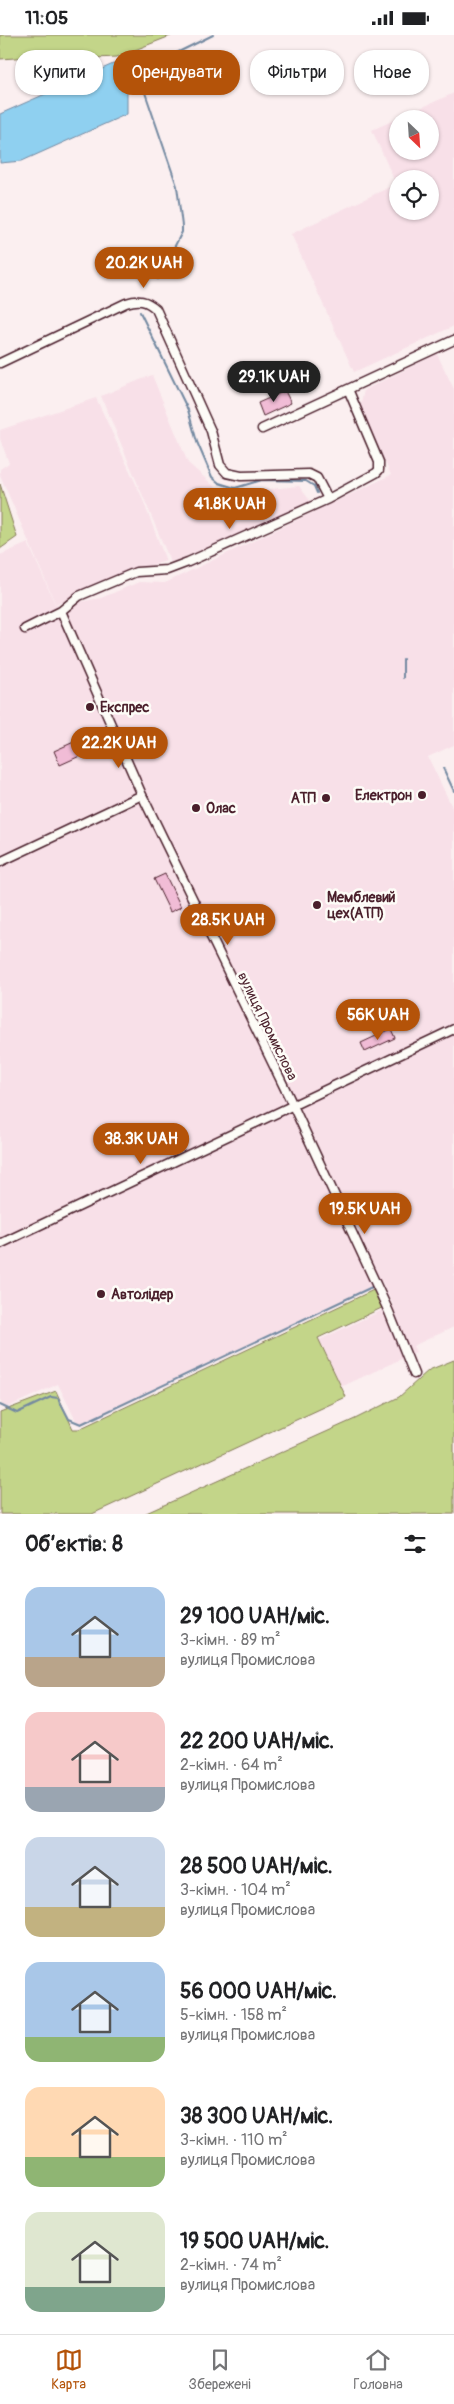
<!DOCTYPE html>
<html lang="uk">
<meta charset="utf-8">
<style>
:root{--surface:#fff;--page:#f2f2f2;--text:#202124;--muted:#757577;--line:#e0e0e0;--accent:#b45309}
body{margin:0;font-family:Pangolin,sans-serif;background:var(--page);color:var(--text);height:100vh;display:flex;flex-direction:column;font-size:19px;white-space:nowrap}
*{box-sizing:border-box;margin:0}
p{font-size:16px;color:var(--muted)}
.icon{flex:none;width:28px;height:28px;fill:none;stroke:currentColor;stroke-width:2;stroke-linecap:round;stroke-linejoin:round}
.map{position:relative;height:1479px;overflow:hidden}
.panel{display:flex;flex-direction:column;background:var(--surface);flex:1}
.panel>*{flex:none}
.guide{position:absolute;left:15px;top:15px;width:425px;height:45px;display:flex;gap:10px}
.needle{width:32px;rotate:155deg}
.controls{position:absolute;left:389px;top:75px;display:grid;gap:10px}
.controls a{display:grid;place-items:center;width:50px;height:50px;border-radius:50%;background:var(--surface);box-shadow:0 1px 4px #0004;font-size:25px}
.price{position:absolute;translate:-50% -42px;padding:0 11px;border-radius:18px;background:var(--accent);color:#fff;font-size:16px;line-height:32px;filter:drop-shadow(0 1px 2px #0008)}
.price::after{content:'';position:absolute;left:50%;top:30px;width:15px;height:11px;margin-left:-8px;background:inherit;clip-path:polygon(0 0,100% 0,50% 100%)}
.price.current{background:#222;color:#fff}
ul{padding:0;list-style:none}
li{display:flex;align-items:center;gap:15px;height:125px;padding:0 25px}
li span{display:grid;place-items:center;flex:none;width:140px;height:100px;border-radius:15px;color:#555}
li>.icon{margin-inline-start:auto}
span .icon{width:60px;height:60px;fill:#fffc;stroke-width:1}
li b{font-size:21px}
h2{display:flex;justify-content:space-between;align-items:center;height:60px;padding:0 25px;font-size:21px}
.pill{padding:0 18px;border-radius:20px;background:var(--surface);box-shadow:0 1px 4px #0004;font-size:18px;line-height:45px}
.pill.current{background:var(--accent);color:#fff}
.status{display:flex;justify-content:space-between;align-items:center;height:35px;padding:0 25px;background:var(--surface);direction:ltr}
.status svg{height:14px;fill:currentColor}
.dock{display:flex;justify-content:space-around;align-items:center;height:70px;border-top:1px solid var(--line);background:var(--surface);font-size:14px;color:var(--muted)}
.dock a{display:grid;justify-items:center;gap:2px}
.dock .current{color:var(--accent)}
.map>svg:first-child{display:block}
.built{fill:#f8e0e8;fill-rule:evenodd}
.green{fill:#c3d589;stroke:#867a5a}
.water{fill:#8fd0f0;stroke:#7389a1}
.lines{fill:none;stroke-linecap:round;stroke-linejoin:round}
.stream{stroke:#7389a1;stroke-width:2}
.building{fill:#f1bcd6;stroke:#4a1f2b}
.minor-casing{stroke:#4a1f2b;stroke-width:11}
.minor{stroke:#fdfcf7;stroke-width:8}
.poi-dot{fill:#4a1f2b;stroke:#fdfcf7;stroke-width:2}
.labels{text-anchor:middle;stroke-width:5;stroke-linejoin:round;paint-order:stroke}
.poi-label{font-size:14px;font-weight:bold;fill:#4a1f2b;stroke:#fdfcf7;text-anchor:start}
.street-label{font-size:14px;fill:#4a1f2b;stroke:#fdfcf7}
</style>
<div class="status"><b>11:05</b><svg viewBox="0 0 49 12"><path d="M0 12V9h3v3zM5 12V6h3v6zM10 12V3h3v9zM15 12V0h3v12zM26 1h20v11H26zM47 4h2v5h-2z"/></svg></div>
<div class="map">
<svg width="454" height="1479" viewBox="0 0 454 1479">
<rect width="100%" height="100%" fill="#fbeff0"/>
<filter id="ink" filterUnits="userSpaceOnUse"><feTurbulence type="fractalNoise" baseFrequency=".02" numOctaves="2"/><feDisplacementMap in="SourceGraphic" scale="10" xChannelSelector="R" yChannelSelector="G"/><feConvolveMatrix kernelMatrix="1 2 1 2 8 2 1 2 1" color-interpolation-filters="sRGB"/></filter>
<g filter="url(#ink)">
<!-- built -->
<path class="built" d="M454,58V291L354,337L291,199L396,149L372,95ZM398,84H430V116H398ZM398,144H430V176H398Z
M437,319L454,354V710L428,722L454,776V1292L413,1311L416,1317L341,1352L319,1305L393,1270L382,1247L78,1390L58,1349L4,1374L0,1365V520L28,508L56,571L101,563L139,547L165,548L391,440L360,373L364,355Z
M152,340L188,428L223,459L299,451L311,467L171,528L101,361Z
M96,363L141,460L166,526L132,536L56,570L0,440V434L9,428L0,404V395Z"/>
<!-- green -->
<path class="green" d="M0,0H173L117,22L95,23L74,28L30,22L0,24Z
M0,449L17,502L0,514Z
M382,1251L390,1269L318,1303L346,1362L92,1479H0V1377L56,1356L73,1394H79Z
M454,1325V1479H144L355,1384L399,1362L429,1335Z"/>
<!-- water -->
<path class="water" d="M120,26L127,43V79L22,126L0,128V79Z"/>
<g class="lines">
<!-- stream -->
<path class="stream" d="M122,34L138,37L213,0
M138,37L177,151L182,191V197L158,244
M140,277L188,375L197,407L212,442L219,448L235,453L262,445L306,446L314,451L317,458
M403,624V643
M443,733L454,756
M0,1370L17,1378L51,1362L58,1363L69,1384L81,1389L374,1251"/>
</g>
<!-- building -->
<path class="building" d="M285,356L291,368L263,381L258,368Z
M87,701L93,715L60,730L54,716Z
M165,839L181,872L170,877L154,844Z
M391,994L395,1003L365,1017L361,1008Z"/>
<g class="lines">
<!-- minor casing -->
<g class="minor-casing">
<path id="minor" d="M0,328L126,268C139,264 146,265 156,274L211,396L220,430L227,438L241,441L309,439L317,443L328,464
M262,394L454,305
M25,594L61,576L79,561L136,537L167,535L188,527L328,464L376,438L379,435V427L348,354
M142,760L289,1062L389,1277L414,1339
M0,827L142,760L61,576
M0,1209L454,994"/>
</g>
<!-- minor -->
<use href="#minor" class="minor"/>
</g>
</g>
<!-- markers -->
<g class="poi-dot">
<circle cx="90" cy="672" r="5"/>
<circle cx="422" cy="760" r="5"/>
<circle cx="326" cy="763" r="5"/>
<circle cx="196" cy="773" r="5"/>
<circle cx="317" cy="870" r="5"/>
<circle cx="101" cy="1259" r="5"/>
</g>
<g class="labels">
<!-- poi labels -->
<g class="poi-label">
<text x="100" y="677">Експрес</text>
<text x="412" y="765" text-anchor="end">Електрон</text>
<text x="316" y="768" text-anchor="end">АТП</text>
<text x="206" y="778">Олас</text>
<text x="327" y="867">Мемблевий<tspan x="327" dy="16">цех(АТП)</tspan></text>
<text x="111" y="1264">Автолідер</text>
</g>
<!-- street labels -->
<g class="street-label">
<text transform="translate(268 991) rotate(64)" y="5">вулиця Промислова</text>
</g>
</g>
</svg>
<div class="controls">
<a><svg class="needle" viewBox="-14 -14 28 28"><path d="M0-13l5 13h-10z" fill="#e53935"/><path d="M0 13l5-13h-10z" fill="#757577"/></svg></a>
<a><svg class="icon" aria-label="locate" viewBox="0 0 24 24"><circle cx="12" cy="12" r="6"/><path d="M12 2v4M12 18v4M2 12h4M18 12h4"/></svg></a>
</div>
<b class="price" style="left:144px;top:254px">20.2K UAH</b>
<b class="price current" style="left:274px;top:368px">29.1K UAH</b>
<b class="price" style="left:230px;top:495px">41.8K UAH</b>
<b class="price" style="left:119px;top:734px">22.2K UAH</b>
<b class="price" style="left:228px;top:911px">28.5K UAH</b>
<b class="price" style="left:378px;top:1006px">56K UAH</b>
<b class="price" style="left:141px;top:1130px">38.3K UAH</b>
<b class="price" style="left:365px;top:1200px">19.5K UAH</b>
<div class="guide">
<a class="pill">Купити</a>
<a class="pill current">Орендувати</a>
<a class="pill">Фільтри</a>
<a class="pill">Нове</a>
</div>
</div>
<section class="panel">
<h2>Об’єктів: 8<svg class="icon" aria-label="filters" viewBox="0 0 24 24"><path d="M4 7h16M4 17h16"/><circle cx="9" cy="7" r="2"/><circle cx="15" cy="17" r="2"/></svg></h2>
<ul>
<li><span style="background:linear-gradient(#a9c7e8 70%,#b9a48a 0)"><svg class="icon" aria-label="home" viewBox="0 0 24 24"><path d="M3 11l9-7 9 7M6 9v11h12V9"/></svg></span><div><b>29 100 UAH/міс.</b><p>3-кімн. · 89 m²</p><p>вулиця Промислова</p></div></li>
<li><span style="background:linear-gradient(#f6c9c9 75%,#9aa5b1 0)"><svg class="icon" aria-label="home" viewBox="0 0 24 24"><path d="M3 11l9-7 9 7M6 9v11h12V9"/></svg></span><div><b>22 200 UAH/міс.</b><p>2-кімн. · 64 m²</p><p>вулиця Промислова</p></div></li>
<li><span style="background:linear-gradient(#c9d6e8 70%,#c2b280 0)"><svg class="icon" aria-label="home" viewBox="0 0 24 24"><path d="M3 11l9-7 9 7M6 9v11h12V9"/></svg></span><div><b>28 500 UAH/міс.</b><p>3-кімн. · 104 m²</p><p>вулиця Промислова</p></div></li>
<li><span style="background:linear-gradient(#a9c7e8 75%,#8fb573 0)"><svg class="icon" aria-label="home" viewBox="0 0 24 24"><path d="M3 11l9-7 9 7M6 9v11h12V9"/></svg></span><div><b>56 000 UAH/міс.</b><p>5-кімн. · 158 m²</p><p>вулиця Промислова</p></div></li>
<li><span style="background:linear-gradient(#ffd9b3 70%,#8fb573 0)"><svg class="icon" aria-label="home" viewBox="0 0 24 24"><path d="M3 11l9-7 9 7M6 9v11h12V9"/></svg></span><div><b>38 300 UAH/міс.</b><p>3-кімн. · 110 m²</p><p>вулиця Промислова</p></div></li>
<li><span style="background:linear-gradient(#dfe7d0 75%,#7fa58c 0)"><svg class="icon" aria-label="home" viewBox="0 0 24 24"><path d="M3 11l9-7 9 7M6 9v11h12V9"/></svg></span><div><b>19 500 UAH/міс.</b><p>2-кімн. · 74 m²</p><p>вулиця Промислова</p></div></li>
</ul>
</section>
<nav class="dock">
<a class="current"><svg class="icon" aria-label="map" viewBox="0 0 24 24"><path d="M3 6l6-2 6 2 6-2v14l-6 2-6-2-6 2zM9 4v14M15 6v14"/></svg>Карта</a>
<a><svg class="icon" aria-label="saved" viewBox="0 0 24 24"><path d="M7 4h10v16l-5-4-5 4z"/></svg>Збережені</a>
<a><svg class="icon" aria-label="home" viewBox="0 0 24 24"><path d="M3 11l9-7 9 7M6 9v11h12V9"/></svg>Головна</a>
</nav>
